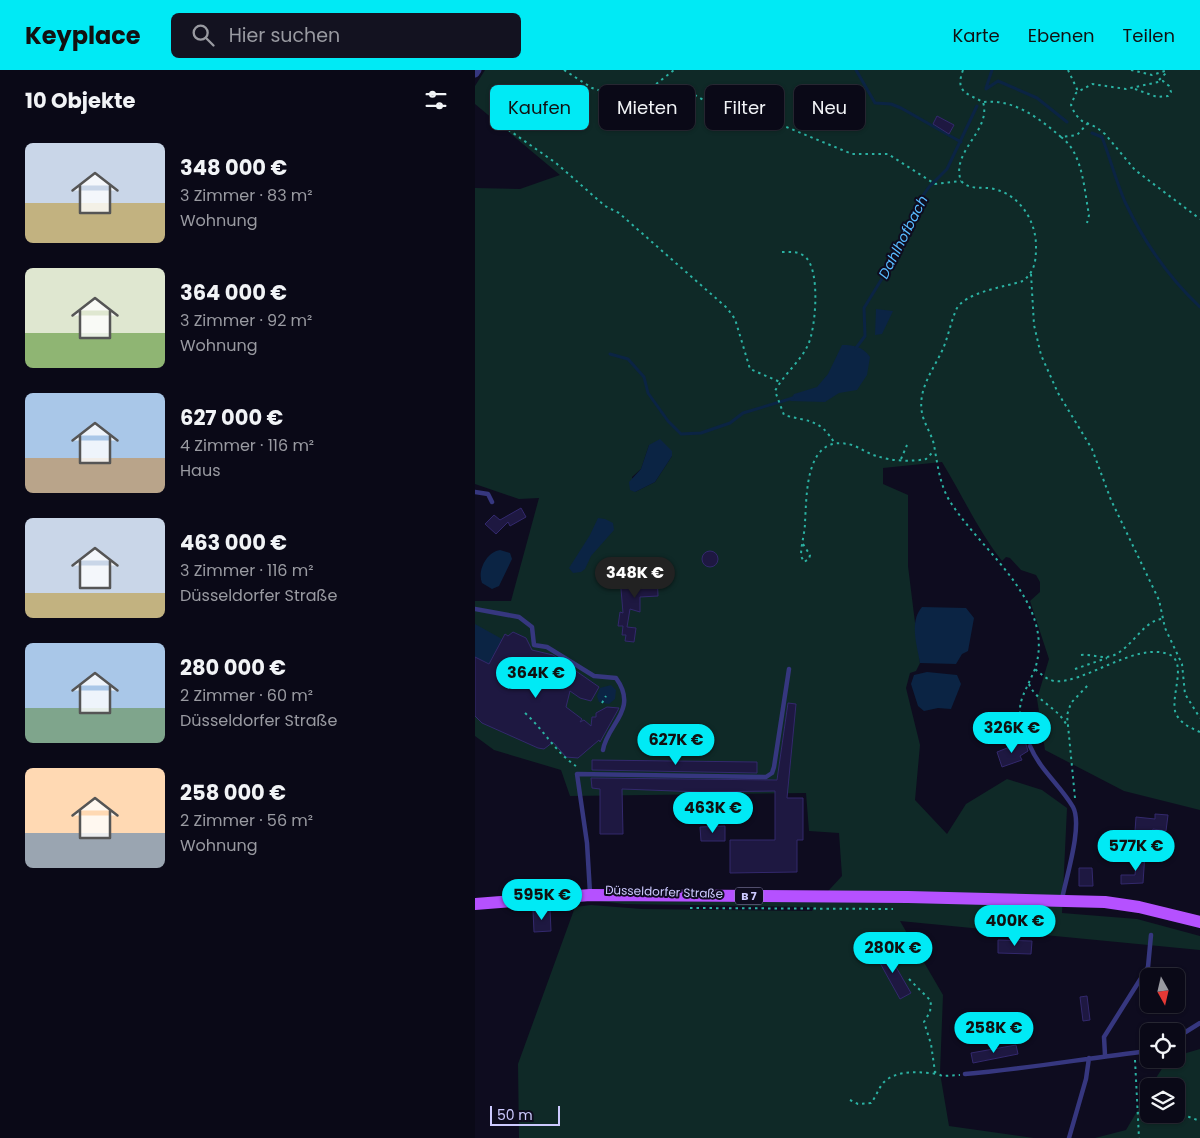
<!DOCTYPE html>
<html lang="de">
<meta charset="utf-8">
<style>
:root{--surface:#0a0917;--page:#131220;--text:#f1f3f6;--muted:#999aa1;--line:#2a2a36;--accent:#00eaf5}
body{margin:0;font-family:Poppins,sans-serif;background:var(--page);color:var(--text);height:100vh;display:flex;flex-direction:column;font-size:19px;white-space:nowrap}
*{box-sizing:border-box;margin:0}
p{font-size:16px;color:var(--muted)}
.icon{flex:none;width:28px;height:28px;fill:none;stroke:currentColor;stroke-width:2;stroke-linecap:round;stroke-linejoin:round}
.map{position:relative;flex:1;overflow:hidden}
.drawer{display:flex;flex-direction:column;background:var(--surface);width:475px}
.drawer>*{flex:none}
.guide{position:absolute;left:15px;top:15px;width:475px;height:45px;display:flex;gap:10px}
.needle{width:32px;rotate:172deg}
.buttons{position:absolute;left:665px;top:898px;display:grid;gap:10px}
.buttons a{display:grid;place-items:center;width:45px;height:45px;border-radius:8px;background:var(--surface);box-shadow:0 1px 4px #0004,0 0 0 1px var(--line);font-size:25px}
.scale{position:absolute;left:15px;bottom:12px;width:70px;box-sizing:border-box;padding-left:5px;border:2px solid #cdcaff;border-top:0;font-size:14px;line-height:18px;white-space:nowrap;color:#cdcaff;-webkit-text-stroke:4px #0e0c1f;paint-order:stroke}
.price{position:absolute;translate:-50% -42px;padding:0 11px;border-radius:18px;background:var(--accent);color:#111;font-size:16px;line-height:32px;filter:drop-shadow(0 1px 2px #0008)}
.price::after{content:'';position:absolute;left:50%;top:30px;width:15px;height:11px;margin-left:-8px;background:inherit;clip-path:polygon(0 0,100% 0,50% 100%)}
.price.selected{background:#222;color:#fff}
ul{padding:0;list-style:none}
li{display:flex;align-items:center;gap:15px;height:125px;padding:0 25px}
li span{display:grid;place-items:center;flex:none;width:140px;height:100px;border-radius:8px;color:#555}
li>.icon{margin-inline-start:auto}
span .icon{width:60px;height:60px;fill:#fffc;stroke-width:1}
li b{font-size:21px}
h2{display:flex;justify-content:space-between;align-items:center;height:60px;padding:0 25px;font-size:21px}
.pill{padding:0 18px;border-radius:8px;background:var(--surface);box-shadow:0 1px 4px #0004,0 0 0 1px var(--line);font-size:18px;line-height:45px}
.pill.selected{background:var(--accent);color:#111}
header{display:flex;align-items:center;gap:30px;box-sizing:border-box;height:70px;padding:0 25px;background:var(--accent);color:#111}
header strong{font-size:24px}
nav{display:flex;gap:28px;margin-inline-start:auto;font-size:18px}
.search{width:350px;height:45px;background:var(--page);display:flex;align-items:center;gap:12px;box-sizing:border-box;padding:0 18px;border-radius:8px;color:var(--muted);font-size:19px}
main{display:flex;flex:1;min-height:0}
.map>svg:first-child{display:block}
.green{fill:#0f2927;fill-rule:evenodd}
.water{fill:#0b2444}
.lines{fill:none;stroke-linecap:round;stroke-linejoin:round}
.stream{stroke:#0b2444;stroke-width:3}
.building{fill:#1e1841;stroke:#33296d}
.path{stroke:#2bb2a3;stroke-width:2;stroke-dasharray:2.5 4;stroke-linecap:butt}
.service{stroke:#36377f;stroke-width:4.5}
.minor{stroke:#36377f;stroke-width:9}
.primary{stroke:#b551ff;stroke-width:12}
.labels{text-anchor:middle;stroke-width:4;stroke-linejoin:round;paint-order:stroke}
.shield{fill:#0e0c1f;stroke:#9491bc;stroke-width:1}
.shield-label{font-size:11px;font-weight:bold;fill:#cdcaff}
.street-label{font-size:12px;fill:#cdcaff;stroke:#0e0c1f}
.water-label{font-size:14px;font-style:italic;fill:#58bbff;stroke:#0e0c1f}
</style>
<header>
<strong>Keyplace</strong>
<div class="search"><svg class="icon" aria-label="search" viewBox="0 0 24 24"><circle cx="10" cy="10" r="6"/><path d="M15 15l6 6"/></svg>Hier suchen</div>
<nav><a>Karte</a><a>Ebenen</a><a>Teilen</a></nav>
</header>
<main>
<section class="drawer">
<h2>10 Objekte<svg class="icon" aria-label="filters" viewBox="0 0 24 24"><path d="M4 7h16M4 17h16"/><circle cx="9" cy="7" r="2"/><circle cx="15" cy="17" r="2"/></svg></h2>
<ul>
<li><span style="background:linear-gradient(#c9d6e8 60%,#c2b280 0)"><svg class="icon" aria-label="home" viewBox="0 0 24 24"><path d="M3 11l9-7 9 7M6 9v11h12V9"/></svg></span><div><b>348 000 €</b><p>3 Zimmer · 83 m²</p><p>Wohnung</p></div></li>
<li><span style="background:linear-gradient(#dfe7d0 65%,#8fb573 0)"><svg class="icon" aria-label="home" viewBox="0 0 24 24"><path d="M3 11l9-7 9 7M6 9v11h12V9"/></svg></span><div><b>364 000 €</b><p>3 Zimmer · 92 m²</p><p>Wohnung</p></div></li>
<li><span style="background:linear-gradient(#a9c7e8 65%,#b9a48a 0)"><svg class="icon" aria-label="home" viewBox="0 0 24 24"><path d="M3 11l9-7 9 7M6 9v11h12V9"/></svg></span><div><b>627 000 €</b><p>4 Zimmer · 116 m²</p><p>Haus</p></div></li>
<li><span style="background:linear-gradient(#c9d6e8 75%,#c2b280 0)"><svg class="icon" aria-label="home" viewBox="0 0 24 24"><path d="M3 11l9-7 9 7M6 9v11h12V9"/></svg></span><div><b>463 000 €</b><p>3 Zimmer · 116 m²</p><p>Düsseldorfer Straße</p></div></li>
<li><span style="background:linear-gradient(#a9c7e8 65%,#7fa58c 0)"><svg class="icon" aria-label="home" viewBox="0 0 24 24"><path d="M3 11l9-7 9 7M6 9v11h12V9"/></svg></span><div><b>280 000 €</b><p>2 Zimmer · 60 m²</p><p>Düsseldorfer Straße</p></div></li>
<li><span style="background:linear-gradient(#ffd9b3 65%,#9aa5b1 0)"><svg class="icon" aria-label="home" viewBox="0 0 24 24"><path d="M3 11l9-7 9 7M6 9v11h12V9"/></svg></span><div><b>258 000 €</b><p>2 Zimmer · 56 m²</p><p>Wohnung</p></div></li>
</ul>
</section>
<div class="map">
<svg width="725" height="1068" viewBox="0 0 725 1068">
<rect width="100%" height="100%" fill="#0e0c1f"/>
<!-- green -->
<path class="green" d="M10,0H725V740L649,721L570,680L562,629L574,589L555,531L565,522V512L561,505L546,500L535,488L531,487L527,491C502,459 488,426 467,392L408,398V414L433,425V496L445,593L441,601L435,603L431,618L445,675L440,730L472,764L491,734L532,709L567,720L592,738L587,843L662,849L725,866V880L425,851L468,925L465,1003L474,1056L559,1068H44L43,994L100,837L116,835L167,839L337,841L339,837L149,834L125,831L343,832L367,806L364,763L334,761L331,723L95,726L86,700L19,680L0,666V531H36L64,428L44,429L0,414V118L45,119L85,105L0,34V16ZM174,375L197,386L180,412L160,422L157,407L166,399Z
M725,979V1068H620L651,1060L674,1021V1044H701V1016H676L693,989H701V986Z"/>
<!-- water -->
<path class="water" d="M401,239L418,241L407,264L400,265Z
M367,275C380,275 388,277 395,287L392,305L382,320L364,323L350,332L315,331L319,324L342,317L353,304Z
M185,369L197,381V386L180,412L160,422L155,420L154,412L166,399L174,375Z
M123,448L130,449L138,453L139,460L116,486L110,499L106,502L98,503L94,498L115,465Z
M25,480L35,483L37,489L24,516L17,519L7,513C2,500 12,482 25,480Z
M447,537L491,538L499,548L493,581L487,584L481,594L445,593C442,575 434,552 447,537Z
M0,554L27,569L14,594L0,587Z
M452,602L482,605L486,614L476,639L463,638L449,641L443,636L436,614L439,605Z
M136,615L141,620L140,629L134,634L124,632L122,626L125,618Z"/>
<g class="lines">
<!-- stream -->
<path class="stream" d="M381,0L400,33L416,34L426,38L486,72
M511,18L517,0
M511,19L523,11L562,28L592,52
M617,63L627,67C635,88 641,111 650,132C669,172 693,207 725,237
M381,278L390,266L389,238L411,202L424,171L435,157L440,137L454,117L472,99L502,36
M135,284L153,289L169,307L173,323L193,351L206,364L226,363L255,353L268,343L318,328"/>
</g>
<!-- building -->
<path class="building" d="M462,46L479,55L474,64L458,54Z
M46,438L51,447L35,456L33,452L21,464L10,454L19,445L25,450Z
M227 489a8 8 0 1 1 16 0a8 8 0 1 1-16 0Z
M182,503L183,526L165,527V542L155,539L152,557L161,558L159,572L150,571L151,565H147L148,556H143L145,542L148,543L145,507H172L171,504Z
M38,562L51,568L57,580L78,585L124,617L116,631L105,628L95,621L91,637L107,649L105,652L109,650L116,656L117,647H121V643L132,637L144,638L125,672L124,670L103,688L91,687L78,672L69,679L63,678L7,653L0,646V587L14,594L30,564L33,566Z
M313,633L321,634L312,728H328V770H322V802L255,803V770H300V721L226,722L147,719L148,764H125V719L117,718L116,708L302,710Z
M550,671L553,681L545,686L547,690L527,697L522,682Z
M117,690L282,692V703L117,700Z
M680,744L693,745L691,761L678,759L677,763L660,761L661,747L680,749Z
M250,756V771H226L225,757Z
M662,783H670L668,813L646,814V805H660Z
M604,798H617L618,816H604Z
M75,839L76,861L59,862L58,840Z
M523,870L557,871L556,884L523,883Z
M410,878L436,923L425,929L400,884Z
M612,926L615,950L608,951L605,927Z
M541,975L543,984L498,993L496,983Z"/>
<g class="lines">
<!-- path -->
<path class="path" d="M89,0L117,18L151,29H156L176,18L205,16L230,31L287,47L377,84H413L460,114L486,111
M488,0C480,22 491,23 508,32C517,61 475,81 486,111C496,121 507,116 519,119C545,125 561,151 561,176C561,191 560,201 548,211C530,217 489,222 481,240C475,254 473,269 466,283C456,303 441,323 448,347C451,357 457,365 459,375C463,397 465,418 478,436C510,484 581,534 560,599C566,604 571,609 579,611C607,615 660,572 693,584C714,591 694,628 701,644C706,654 716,658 725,662
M593,0L602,19L601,23
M656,0L677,5L693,0
M684,10L691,3
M176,18L199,0
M660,19L682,27L693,26L696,22L694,16L688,11L651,19L617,14L601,23L596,35L600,44L607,51L621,57L630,64L660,100L725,149
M509,32C539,29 564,48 586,67L602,65L613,53
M28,56L81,93L130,136L144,143L252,238L260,249L275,299L305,312
M586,67C608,83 609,119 614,145L612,153
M307,182C315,182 323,181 329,186C346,197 341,258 333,275C325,292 309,304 300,321L309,345C333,352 345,348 360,374
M556,204L559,255L566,285L583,323L617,379L636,430L684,530L690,558L707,594L710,624L725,648
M426,389L432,375
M328,474L335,485L334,489L329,492L326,486C326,474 330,463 330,452C332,423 330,362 377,375C386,378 393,384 402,386C415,391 437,392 451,389L459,381
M606,585C617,584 626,589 637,586C657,579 670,547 690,549
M600,599L632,588
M554,614C561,631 582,637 591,654
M127,633L131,626
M50,643C69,660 80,682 101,696
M552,669C538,634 547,630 560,599
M600,728L592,645L596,633L614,614
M215,838L418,839
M434,909L456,931L455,942L449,952L456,974L460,1002L467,1006L485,1005
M660,990L664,1068
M375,1030L383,1034L396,1033C401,1027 404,1017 409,1012C423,999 446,1002 463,1004
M701,1042L725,1051
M662,1043L674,1042"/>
<!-- service -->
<path class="service" d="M0,422L13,424L17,432
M0,539L44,547L57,557L59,575L72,577L119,606L141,608C164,640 132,654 128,680
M555,676C565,700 586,716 598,737C608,755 591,808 587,829
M115,823L112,773L102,704L291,707L297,703L299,697L314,599
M701,968L725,953
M630,985L629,967L673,897L676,865
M490,1004C551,999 612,988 674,981
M594,1068L611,1009L614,988"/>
<!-- minor -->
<path class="minor" d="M0,3L2,0"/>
<!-- primary -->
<path class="primary" d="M0,834L115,825L433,827L630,832L664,837L725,852"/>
</g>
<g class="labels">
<!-- shield labels -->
<rect class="shield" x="260" y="817.5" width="28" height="17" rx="4"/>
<g class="shield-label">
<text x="274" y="830">B 7</text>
</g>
<!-- street labels -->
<g class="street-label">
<text transform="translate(189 822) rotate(2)" y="4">Düsseldorfer Straße</text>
</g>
<!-- water labels -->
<g class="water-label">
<text transform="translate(428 167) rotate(-63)" y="5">Dahlhofbach</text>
</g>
</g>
</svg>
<div class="buttons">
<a><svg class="needle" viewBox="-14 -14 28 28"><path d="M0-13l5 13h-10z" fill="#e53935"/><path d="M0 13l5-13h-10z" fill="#999aa1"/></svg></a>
<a><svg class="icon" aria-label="locate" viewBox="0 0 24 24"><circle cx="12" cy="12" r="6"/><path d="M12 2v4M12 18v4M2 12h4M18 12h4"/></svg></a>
<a><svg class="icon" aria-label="layers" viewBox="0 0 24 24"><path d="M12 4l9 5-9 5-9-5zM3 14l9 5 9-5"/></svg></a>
</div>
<div class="scale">50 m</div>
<b class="price selected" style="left:160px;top:529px">348K €</b>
<b class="price" style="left:61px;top:629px">364K €</b>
<b class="price" style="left:537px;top:684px">326K €</b>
<b class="price" style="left:201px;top:696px">627K €</b>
<b class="price" style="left:238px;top:764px">463K €</b>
<b class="price" style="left:661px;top:802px">577K €</b>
<b class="price" style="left:67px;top:851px">595K €</b>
<b class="price" style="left:540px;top:877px">400K €</b>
<b class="price" style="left:418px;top:904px">280K €</b>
<b class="price" style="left:519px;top:984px">258K €</b>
<div class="guide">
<a class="pill selected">Kaufen</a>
<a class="pill">Mieten</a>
<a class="pill">Filter</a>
<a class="pill">Neu</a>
</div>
</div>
</main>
